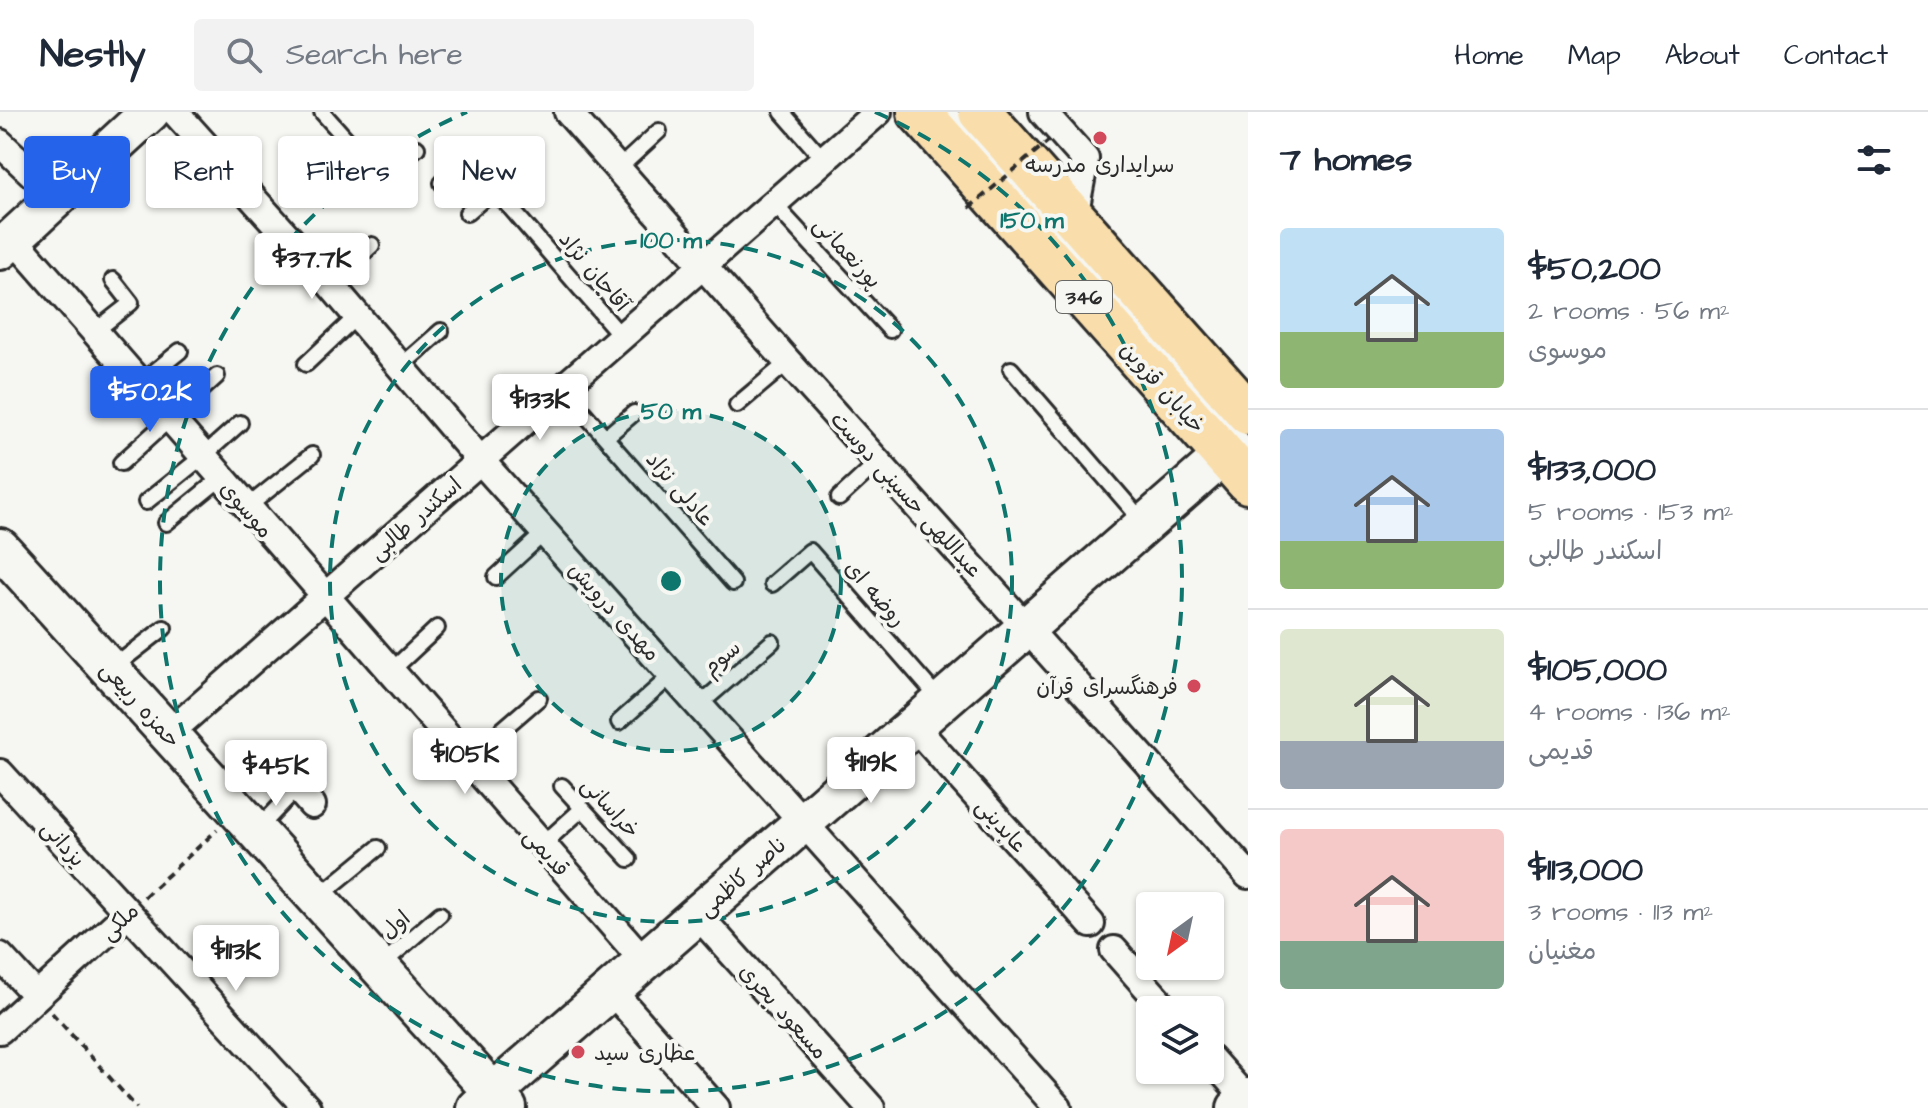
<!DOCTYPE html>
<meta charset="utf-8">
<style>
:root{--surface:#fff;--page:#f2f2f3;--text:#1f2937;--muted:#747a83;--line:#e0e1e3;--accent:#2563eb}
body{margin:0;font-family:"Architects Daughter","Playpen Sans Arabic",sans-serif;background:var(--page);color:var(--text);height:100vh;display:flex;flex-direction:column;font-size:30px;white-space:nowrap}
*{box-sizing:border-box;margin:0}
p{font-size:26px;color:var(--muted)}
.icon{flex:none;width:44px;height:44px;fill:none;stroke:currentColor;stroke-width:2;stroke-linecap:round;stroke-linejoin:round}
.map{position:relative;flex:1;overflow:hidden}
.sheet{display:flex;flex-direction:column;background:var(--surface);width:680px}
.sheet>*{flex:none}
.top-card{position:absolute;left:24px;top:24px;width:760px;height:72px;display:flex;gap:16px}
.needle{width:52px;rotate:213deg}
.buttons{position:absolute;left:1136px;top:780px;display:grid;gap:16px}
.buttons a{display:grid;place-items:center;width:88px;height:88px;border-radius:8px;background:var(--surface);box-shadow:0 2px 6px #0004;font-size:40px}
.price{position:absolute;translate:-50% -68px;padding:0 18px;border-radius:8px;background:#fff;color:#222;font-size:26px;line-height:52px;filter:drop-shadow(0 2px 4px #0008)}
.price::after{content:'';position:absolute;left:50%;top:48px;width:24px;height:18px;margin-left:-12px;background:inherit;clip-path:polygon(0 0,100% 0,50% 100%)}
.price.selected{background:var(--accent);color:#fff}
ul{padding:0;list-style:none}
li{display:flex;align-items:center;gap:24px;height:200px;padding:0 32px}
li+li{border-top:2px solid var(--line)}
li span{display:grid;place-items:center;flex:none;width:224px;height:160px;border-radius:8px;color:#555}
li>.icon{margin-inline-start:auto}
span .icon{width:96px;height:96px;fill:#fffc;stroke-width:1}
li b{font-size:34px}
h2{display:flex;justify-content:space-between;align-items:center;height:96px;padding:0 32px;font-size:34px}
.tag{padding:0 28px;border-radius:8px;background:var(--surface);box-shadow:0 2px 6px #0004;font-size:28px;line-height:72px}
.tag.selected{background:var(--accent);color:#fff}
header{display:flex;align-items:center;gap:48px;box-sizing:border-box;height:112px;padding:0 40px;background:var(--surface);border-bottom:2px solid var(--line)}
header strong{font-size:38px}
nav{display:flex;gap:44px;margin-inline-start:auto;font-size:28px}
.search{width:560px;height:72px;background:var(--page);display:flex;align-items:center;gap:20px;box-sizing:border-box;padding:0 28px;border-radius:8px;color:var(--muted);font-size:30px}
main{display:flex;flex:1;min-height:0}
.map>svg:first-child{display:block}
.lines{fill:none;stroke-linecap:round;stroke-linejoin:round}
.lane-casing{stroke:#2b2b2b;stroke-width:20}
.street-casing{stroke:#2b2b2b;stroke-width:32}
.secondary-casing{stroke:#2b2b2b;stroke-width:44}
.primary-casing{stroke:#2b2b2b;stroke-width:48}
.path{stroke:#2b2b2b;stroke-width:4;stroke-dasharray:8 6;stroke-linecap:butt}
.lane{stroke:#f6f6f2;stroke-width:14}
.street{stroke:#f6f6f2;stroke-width:26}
.secondary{stroke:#f6f6f2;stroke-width:38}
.primary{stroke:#f9deab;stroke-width:42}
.path-bridge{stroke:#2b2b2b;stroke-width:4;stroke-dasharray:8 6;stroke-linecap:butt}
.ring{fill:none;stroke:#0f766e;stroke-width:4;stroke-dasharray:14 10}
.poi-dot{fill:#d1495b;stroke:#f6f6f2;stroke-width:3}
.labels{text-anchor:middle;stroke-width:8;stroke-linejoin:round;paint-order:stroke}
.shield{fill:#f6f6f2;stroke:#686867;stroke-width:2}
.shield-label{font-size:20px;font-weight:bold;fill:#2b2b2b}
.poi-label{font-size:22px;fill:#2b2b2b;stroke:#f6f6f2}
.street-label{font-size:22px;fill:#2b2b2b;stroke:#f6f6f2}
.centre{fill:#0f766e;stroke:#f6f6f2;stroke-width:4}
.ring-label{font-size:24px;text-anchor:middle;font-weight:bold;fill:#0f766e;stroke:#f6f6f2;stroke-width:8;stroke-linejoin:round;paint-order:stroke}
</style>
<header>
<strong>Nestly</strong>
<div class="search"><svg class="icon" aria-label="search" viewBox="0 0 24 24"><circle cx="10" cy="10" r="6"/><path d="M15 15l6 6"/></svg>Search here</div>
<nav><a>Home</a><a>Map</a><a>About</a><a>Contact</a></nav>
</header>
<main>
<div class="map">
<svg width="1248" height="996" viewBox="0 0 1248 996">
<rect width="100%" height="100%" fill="#f6f6f2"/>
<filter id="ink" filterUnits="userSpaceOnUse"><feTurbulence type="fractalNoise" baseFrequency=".0125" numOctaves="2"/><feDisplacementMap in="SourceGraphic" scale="16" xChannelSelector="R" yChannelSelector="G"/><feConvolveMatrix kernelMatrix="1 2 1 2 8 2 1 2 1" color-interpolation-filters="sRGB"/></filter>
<g filter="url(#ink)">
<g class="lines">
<!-- lane casing -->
<g class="lane-casing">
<path id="lane" d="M322,0L380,65L417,36
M782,0L824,48
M949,0L1248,336
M618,57L659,19
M442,71L470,49L622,225
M774,92L890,218
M467,101L495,77
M330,172L372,133
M94,220L131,191L113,168
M306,252L357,204
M401,254L441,219
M1011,257L1144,411
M139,272L180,239
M563,277L733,471
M737,293L788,250
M606,325L634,301
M121,351L217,264
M839,386L878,350
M146,390L202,345L240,311
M246,396L312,343
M166,411L221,366
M496,465L545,420
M772,472L810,439L940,588
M110,558L164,516
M390,560L437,516
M699,593L772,530
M619,610L672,563
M467,648L539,586
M562,674L629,747
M256,719L297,676
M542,733L582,697
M317,786L378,736
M379,855L440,802"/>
</g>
<!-- street casing -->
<g class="street-casing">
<path id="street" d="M175,0L330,172L481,349L1058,996
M568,0L788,250L1248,763
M1043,0L1085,47L1074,105
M0,31L57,85
M13,126L644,849
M914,614L1091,812
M168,622L878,0
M0,661L307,996
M297,676L312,693
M698,803L871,996
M1114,838L1167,898
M0,844L37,884
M611,878L716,996
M0,918L128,801
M1210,946L1248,989"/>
</g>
<!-- secondary casing -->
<g class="secondary-casing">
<path id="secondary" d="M0,138L150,0
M0,436L507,996
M476,996L1224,343
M1237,996L1248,986"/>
</g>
<!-- primary casing -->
<g class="primary-casing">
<path id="primary" d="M919,0L1248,370
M980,0L1248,301"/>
</g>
<!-- path -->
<path class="path" d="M144,785L217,718
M52,901L137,996"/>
<!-- lane -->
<use href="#lane" class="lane"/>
<!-- street -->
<use href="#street" class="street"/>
<!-- secondary -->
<use href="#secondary" class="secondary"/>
<!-- primary -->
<use href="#primary" class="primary"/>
<!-- path-bridge -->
<path class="path-bridge" d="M969,96L1053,25"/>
</g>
</g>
<!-- distance rings -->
<circle cx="671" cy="469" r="170" fill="#0f766e" fill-opacity=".12"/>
<g class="ring">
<circle cx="671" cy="469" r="170"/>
<circle cx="671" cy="469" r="341"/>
<path d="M875 0A511 511 0 1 1 467 0"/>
</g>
<!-- markers -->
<g class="poi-dot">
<circle cx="1100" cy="26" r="8"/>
<circle cx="1194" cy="574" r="8"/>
<circle cx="578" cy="940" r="8"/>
</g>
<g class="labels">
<!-- shield labels -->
<rect class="shield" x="1056" y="169" width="56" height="32" rx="6"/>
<g class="shield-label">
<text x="1084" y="192">346</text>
</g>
<!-- poi labels -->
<g class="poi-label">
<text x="1100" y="60">سرایداری مدرسه</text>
<text x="1178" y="582" text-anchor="end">فرهنگسرای قرآن</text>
<text x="594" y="948" text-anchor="start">عطاری سید</text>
</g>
<!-- street labels -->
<g class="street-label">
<text transform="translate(848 140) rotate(47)" y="8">پورنعمانی</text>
<text transform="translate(595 159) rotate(50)" y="8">آقاجان نژاد</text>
<text transform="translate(1163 275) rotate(48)" y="8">خیابان قزوین</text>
<text transform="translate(681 377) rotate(49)" y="8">عادلی نژاد</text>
<text transform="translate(907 382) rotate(48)" y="8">عبداللهی حسینی دوست</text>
<text transform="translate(247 397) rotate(49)" y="8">موسوی</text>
<text transform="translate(415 406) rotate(-41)" y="8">اسکندر طالبی</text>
<text transform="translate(876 481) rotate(49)" y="8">روضه ای</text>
<text transform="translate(615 499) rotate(48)" y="8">مهدی درویش</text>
<text transform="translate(721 545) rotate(-40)" y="8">سوم</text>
<text transform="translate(141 592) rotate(48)" y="8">حمزه ربیعی</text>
<text transform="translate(611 695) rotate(47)" y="8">خراسانی</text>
<text transform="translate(1002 713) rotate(48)" y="8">عابدینی</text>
<text transform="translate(64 731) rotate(48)" y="8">یزدانی</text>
<text transform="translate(547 740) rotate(49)" y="8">قدیمی</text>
<text transform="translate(742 764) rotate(-41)" y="8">ناصر کاظمی</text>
<text transform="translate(119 809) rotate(-43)" y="8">ملکی</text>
<text transform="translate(395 812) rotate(-41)" y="8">اول</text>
<text transform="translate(784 899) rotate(48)" y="8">مسعود بحری</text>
</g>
</g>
<circle cx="671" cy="469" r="12" class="centre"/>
<g class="ring-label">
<text x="1032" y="116">150 m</text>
<text x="671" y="136">100 m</text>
<text x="671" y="307">50 m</text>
</g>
</svg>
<div class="buttons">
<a><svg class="needle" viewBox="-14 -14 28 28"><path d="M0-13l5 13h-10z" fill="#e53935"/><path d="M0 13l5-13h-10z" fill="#747a83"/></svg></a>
<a><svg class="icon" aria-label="layers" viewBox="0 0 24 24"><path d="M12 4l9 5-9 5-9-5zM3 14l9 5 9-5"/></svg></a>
</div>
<b class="price" style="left:312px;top:189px">$37.7K</b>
<b class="price selected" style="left:150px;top:322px">$50.2K</b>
<b class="price" style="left:540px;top:330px">$133K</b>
<b class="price" style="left:465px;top:684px">$105K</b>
<b class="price" style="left:871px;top:693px">$119K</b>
<b class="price" style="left:276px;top:696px">$45K</b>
<b class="price" style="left:236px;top:881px">$113K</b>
<div class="top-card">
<a class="tag selected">Buy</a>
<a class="tag">Rent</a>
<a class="tag">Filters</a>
<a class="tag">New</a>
</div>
</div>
<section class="sheet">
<h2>7 homes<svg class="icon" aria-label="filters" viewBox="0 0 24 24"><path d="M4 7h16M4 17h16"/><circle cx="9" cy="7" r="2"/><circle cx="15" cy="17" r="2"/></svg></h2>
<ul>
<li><span style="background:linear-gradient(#bfe0f5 65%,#8fb573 0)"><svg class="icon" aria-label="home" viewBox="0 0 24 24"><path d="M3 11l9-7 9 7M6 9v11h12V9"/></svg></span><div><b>$50,200</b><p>2 rooms · 56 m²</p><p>موسوی</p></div></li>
<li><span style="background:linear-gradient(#a9c7e8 70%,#8fb573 0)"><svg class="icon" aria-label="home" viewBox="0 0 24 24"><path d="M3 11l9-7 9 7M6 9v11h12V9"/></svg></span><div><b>$133,000</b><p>5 rooms · 153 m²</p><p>اسکندر طالبی</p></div></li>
<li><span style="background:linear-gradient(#dfe7d0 70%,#9aa5b1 0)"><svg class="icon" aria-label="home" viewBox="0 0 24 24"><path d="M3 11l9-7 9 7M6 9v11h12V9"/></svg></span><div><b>$105,000</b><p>4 rooms · 136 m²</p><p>قدیمی</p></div></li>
<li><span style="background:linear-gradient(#f6c9c9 70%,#7fa58c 0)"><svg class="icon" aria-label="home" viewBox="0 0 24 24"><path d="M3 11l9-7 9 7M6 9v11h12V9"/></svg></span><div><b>$113,000</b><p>3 rooms · 113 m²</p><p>مغنیان</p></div></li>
</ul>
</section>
</main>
